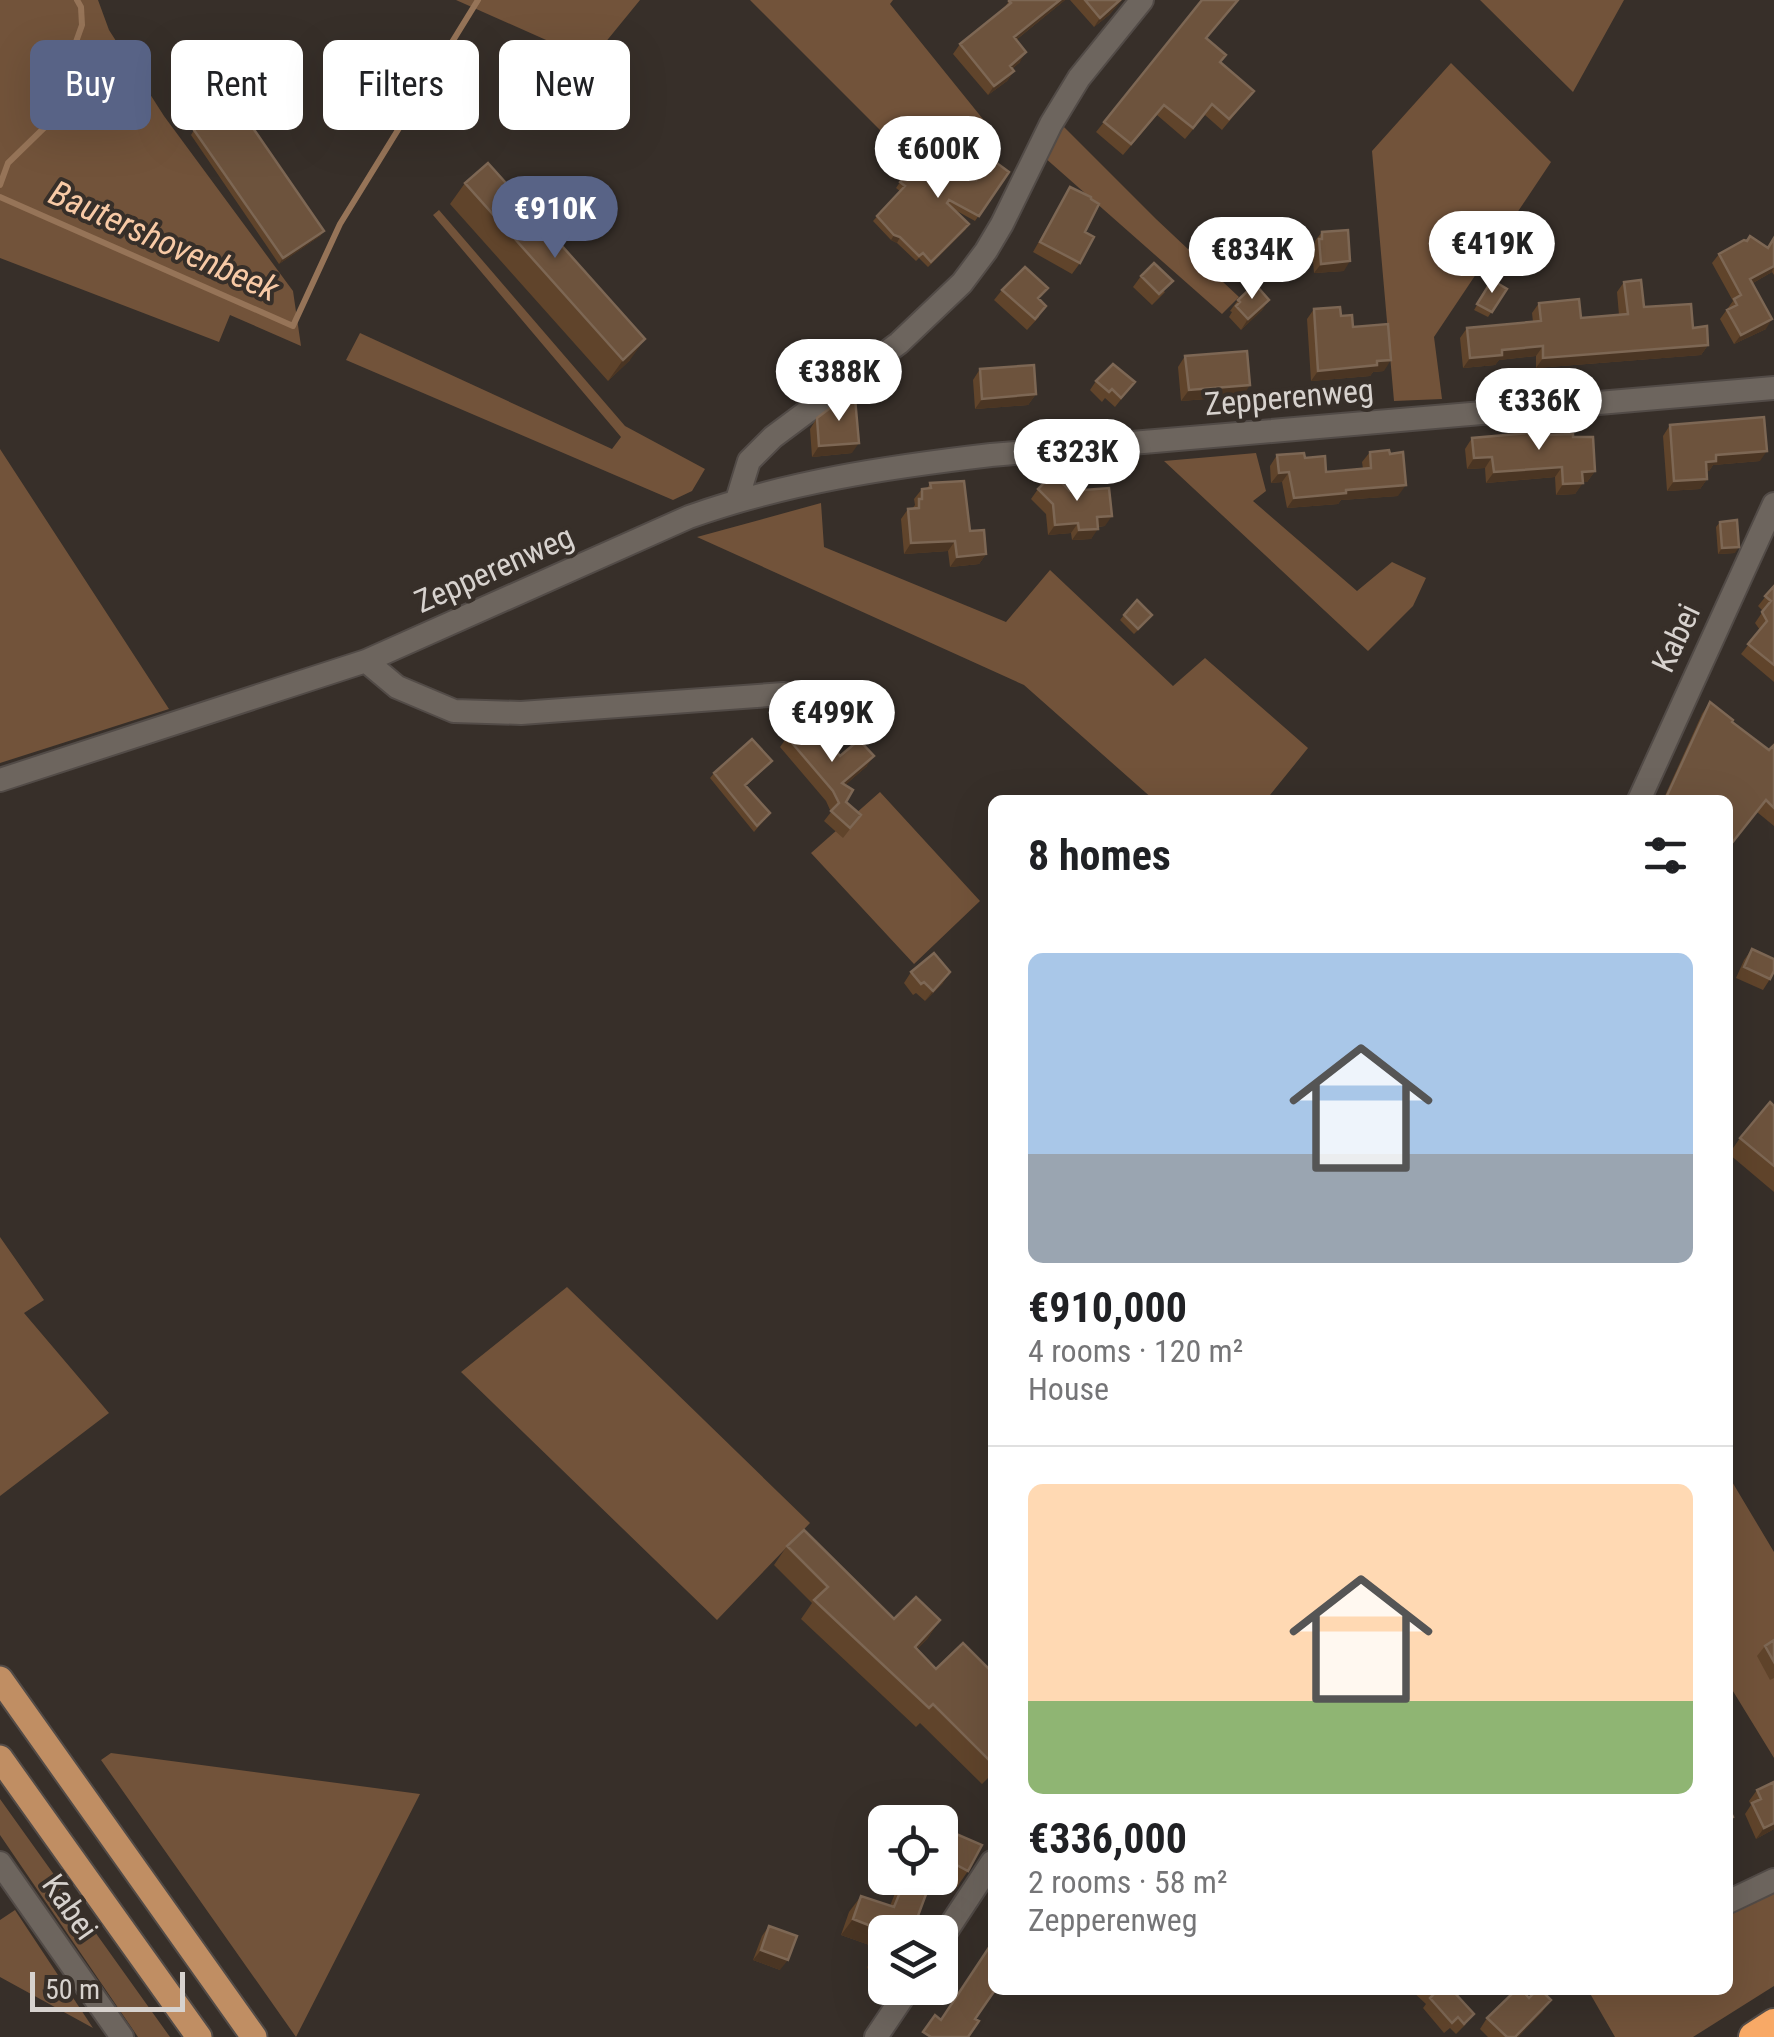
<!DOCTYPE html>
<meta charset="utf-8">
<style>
:root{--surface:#fff;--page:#f6f6f6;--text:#202124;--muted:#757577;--line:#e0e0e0;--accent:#586386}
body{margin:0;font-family:"Roboto Condensed",sans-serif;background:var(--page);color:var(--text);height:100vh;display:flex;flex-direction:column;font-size:38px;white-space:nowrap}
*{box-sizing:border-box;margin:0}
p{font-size:32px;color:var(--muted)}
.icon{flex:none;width:55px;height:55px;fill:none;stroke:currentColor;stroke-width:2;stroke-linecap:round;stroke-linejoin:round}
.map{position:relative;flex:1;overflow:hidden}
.panel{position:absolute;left:988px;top:795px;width:745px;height:1200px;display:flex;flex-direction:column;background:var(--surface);border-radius:15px;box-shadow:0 10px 40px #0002}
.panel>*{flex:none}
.top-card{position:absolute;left:30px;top:40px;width:808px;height:90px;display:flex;gap:20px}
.controls{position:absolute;left:868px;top:1805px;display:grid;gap:20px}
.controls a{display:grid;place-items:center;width:90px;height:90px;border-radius:15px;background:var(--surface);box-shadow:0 10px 40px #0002;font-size:50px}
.scale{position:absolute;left:30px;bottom:25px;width:155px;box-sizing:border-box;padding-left:10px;border:5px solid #d7d2ce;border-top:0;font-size:28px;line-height:35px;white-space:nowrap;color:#d7d2ce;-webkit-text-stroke:8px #372f29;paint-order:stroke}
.price{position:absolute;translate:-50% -85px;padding:0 22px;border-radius:35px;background:#fff;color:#222;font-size:32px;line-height:65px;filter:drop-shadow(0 2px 5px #0008)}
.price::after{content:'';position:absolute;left:50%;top:60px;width:30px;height:22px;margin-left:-15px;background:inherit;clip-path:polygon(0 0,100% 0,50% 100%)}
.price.current{background:var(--accent);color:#fff}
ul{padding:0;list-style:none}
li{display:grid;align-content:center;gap:20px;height:530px;padding:0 40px}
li+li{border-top:2px solid var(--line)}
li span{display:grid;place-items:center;height:310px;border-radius:15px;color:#555}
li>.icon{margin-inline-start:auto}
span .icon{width:180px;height:180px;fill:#fffc;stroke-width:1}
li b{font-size:42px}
h2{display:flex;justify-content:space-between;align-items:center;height:120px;padding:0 40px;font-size:42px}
.chip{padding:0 35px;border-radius:15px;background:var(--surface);box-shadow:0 10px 40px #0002;font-size:35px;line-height:90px}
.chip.current{background:var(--accent);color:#fff}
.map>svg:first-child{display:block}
.green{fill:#72533a}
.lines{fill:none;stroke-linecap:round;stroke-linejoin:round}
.stream{stroke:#967458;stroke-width:6}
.minor-casing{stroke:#524b47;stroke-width:26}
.major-casing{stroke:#524b47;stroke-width:29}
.highway-casing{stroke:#524b47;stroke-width:34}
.minor{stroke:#6d655e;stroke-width:22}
.major{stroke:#c08e63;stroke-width:25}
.highway{stroke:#f8a966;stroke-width:30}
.wall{fill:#60442b}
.shaded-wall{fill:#4a3523}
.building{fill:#6d533d;stroke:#7d6754;stroke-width:2.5}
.labels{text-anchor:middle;stroke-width:8;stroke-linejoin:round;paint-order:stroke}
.street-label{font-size:32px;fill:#d7d2ce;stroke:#372f29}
.water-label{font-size:35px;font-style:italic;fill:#f8caa6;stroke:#372f29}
</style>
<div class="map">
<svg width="1774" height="2037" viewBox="0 0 1774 2037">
<rect width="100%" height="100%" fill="#372f29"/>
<!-- green -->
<path class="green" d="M0,0H98L109,30L164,116L293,291L301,346L230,315L219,342L0,258Z
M456,0H640L591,60Z
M750,0H893L890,4L999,139L962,173L916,123L894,144Z
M1480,0H1624L1573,92Z
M1451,63L1551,162L1434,337L1442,399L1394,401L1372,151Z
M1061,124L1156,219L1239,297L1222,314L1044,157Z
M439,210L625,426L705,469L692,491L673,500L346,360L360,333L612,449L621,437L433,215Z
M0,449L169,709L0,763Z
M1256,453L1266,491L1253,501L1357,591L1392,562L1426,578L1413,606L1368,651L1164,461Z
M821,503L824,547L1006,622L1050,570L1173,686L1205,658L1308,748L1266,800H1154L1024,685L697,537Z
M880,792L980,901L914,964L811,853Z
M0,1237L44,1300L24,1313L109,1413L0,1496Z
M567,1287L810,1523L717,1620L461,1372Z
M1728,1475L1774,1552V1758L1728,1683Z
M111,1753L420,1794L296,2037L101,1760Z
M0,1799L170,2037H138L0,1835Z
M1774,1891V1986L1693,2037H1615L1588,1990H1728V1912Z
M15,1910L93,2028L0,1977V1920Z"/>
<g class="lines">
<!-- stream -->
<path class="stream" d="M0,185L8,163L46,126L82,25L81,7L77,0
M0,197L293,326L340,224L478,0"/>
<!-- minor casing -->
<g class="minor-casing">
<path id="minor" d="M737,500L749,461L773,437L899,343L962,283L986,251L1002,224L1051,124L1079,78L1142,0
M366,661L397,687L454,711L521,713L784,694
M0,780L366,661L689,517C787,482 888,467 991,455L1774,388
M1639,800L1774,504
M0,1863L122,2037
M1728,1902L1774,1880
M940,1941L992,1862
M876,2037L909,1988"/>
</g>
<!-- major casing -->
<g class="major-casing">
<path id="major" d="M0,1679L254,2037
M0,1758L199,2037"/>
</g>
<!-- highway casing -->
<g class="highway-casing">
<path id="highway" d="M1754,2037L1774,2024"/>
</g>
<!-- minor -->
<use href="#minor" class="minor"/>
<!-- major -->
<use href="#major" class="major"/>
<!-- highway -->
<use href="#highway" class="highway"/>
</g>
<!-- wall -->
<path class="wall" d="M1010,0H1065L1016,40L1020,62L1012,69L1014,71L1007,81L988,95L953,54L960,44L1003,9Z
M1070,0H1122L1109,15L1094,27Z
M1207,39L1246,101L1222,130L1205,115L1185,139L1157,115L1123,155L1096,132L1104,122Z
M194,130L324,231L320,236L279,264L191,135Z
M924,141L975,180L1009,172L975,221L955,210L966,229L928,267L919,258L916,261L897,243L891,240L873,221L900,191L896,188L909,169L904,165Z
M465,183L630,360L608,381L450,204Z
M1070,187L1085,232L1080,263L1072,274L1033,252Z
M1322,232L1344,271L1314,273L1312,249L1315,244V241Z
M1774,237V275L1772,272L1753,283L1766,329L1734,344L1720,319L1733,301L1712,263L1719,254L1767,248Z
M1141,276L1165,292L1152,305L1133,287Z
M1492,280L1507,289L1488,317L1474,310Z
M1624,282L1644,307L1693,328L1708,345L1701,355L1536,368V356L1499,360L1495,365L1463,368L1460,338L1467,328L1533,322L1532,313L1539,303L1581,318L1619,315L1617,292Z
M1002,290L1040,299L1039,317L1027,330L994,300Z
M1238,300H1269L1262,310L1241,330L1229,317L1232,312L1230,311Z
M1314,309L1341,316L1353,327L1384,371L1373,372L1370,376L1311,381L1307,319Z
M1185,356L1243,396L1181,401L1178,367Z
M980,369L1036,394L1028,405L975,409L973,380Z
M1096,381L1135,382L1115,407L1105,398L1102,402L1090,390Z
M817,418L852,453L812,457L810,429Z
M1670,425L1760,461L1713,465L1709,471H1706L1707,479L1700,489L1667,491L1663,436Z
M1539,435L1573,437L1595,471L1587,482H1583L1575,494L1556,495L1555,477L1486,483L1485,468L1467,469L1465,449L1472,438Z
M1370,452L1398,496L1341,500L1338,504L1287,508L1282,482L1271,483L1270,466L1277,455L1305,458L1326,472L1363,469L1362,462Z
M930,483L970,531L986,554L979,564L950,567L948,551L904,554L901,519L908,509H912L915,505L914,499L922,489H927Z
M1038,489L1105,526L1098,527L1091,539L1072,540L1071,533L1048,535L1046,514L1031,499Z
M1720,522L1735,553L1718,554L1716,527Z
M1774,586V682L1741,654L1760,630L1755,623L1763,611L1758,606Z
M1124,615L1148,620L1134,634L1120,620Z
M1710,702L1732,722L1769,750L1774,745V826L1757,812L1728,800H1663L1702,714Z
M787,737L867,766L845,785L846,802L861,815L843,838L824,821L831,812L826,801L780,747Z
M772,761L746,786L770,813L754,832L710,778L714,773Z
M1752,949L1770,979L1763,990L1736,978L1744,960Z
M911,972L943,983L925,1001L916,993L913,995L904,983Z
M1774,1106V1192L1729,1154L1740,1138Z
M787,1546L894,1619L940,1620L927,1639L917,1649L936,1669L992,1672V1781L988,1778L982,1784L920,1723L916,1727L801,1619L812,1603L774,1565Z
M1774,1640V1678L1770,1680L1757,1656L1765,1646Z
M1757,1790L1774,1829L1756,1839L1745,1814L1751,1805L1749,1801Z
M940,1827L968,1871L957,1887L940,1878Z
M901,1878H932L885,1975L867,1968L875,1947L841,1935L849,1912L861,1896L890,1906Z
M769,1926L780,1970L753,1960L762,1936Z
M1411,1990H1452L1466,2024L1456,2034L1450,2028L1444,2033L1423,2008L1426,2004Z
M1529,1998L1543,2011L1518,2037H1488L1480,2029L1487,2018Z"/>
<!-- shaded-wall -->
<path class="shaded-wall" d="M1060,0H1065L1007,47L1014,37Z
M1120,0H1122L1109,15L1094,27L1100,18Z
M1026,52L1020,62L1003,76L1010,66Z
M1014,71L1007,81L988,95L994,86Z
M324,231L320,236L279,264L283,258Z
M894,235L900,237L897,243L891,240Z
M1350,261L1344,271L1314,273L1321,264Z
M1774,266L1772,272L1744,288L1750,279Z
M1269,300L1262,310L1241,330L1248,319Z
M1772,319L1766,329L1734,344L1741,335Z
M645,339L630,360L608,381L623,360Z
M1708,345L1701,355L1536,368L1543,358Z
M1543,346L1536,356L1499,360L1495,365L1463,368L1470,358L1502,350Z
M1391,360L1384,371L1373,372L1370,376L1311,381L1318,371Z
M1250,385L1243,396L1181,401L1189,390Z
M1036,394L1028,405L975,409L982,399Z
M859,443L852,453L812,457L819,446Z
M1767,451L1760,461L1713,465L1709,471L1698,472L1706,462L1716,455Z
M1492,457L1485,468L1467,469L1474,458Z
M1562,467L1555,477L1486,483L1494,472Z
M1595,471L1587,482H1575L1582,472Z
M1289,472L1282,482L1271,483L1279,473Z
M1707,479L1700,489L1667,491L1674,481Z
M1583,483L1575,494L1556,495L1563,484Z
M1406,485L1398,496L1341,500L1338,504L1287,508L1294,498L1346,490Z
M1112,516L1105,526L1090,527L1097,517Z
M1078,523L1071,533L1048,535L1055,525Z
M1098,529L1091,539L1072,540L1079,530Z
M955,541L948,551L904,554L911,543Z
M1739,547L1735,553L1718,554L1722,548Z
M986,554L979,564L950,567L957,557Z
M874,756L867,766L836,793L842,783Z
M950,972L943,983L925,1001L933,991Z
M940,1620L927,1639L902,1665L915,1647Z
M1774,1823V1829L1756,1839L1764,1828Z
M853,1919L886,1931L875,1947L841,1935Z
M761,1950L788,1960L780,1970L753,1960Z
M878,1952L885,1955V1975L867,1968Z
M1551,2000L1543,2011L1518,2037H1515Z"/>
<!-- building -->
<path class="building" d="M1010,0H1060L1014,37L1026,52L1010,66L1014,71L994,86L960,44L1011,3L1009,1Z
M1085,0H1120L1100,18Z
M1202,0H1238L1206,38L1226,55L1220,62L1254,91L1229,119L1212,104L1193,128L1164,105L1131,144L1104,122Z
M235,102L324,231L283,258L194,130Z
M924,141L976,180L990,158L1009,172L979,216L949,200L947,203L969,224L931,262L923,253L919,256L900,237L894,235L877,216L905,186L900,182L913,164L908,160Z
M488,163L645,339L623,360L465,183Z
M1070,187L1091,197V199L1099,204L1085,232L1094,237L1080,263L1040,242Z
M1348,230L1350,261L1321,264L1319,239H1322V232Z
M1750,236L1768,248L1774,238V266L1750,279L1772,319L1741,335L1727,310L1737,305L1734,299L1741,295L1719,254L1744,240L1747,241Z
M1154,263L1173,281L1159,294L1141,276Z
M1025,267L1048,288L1038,298L1046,306L1035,319L1002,290Z
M1492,280L1507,289L1492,312L1477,304Z
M1641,280L1644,307L1691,304L1693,328L1707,326L1708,345L1543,358V346L1502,350V355L1470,358L1467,328L1541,321L1539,303L1579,299L1581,318L1628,314L1624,282Z
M1255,284L1269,300L1248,319L1236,306L1240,302L1238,300Z
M1340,307L1341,316L1352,315L1353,327L1388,324L1391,360L1377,361V365L1318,371L1314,309Z
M1247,351L1250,385L1189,390L1185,356Z
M1113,364L1135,382L1121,398L1112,389L1109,392L1096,381Z
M1034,365L1036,394L982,399L980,369Z
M855,398L859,443L819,446L817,418L842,399Z
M1764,417L1767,451L1716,455V461L1706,462L1707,479L1674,481L1670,425Z
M1539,432V435L1573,434V437H1593L1595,471L1582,472L1583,483L1563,484L1562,467L1494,472L1492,457L1474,458L1472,438Z
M1389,450L1390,454L1403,452L1406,485L1346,490V493L1294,498L1289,472L1279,473L1277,455L1304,453L1305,458L1325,456L1326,472L1371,468L1370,452Z
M1053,474L1070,491L1109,488L1112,516L1097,517L1098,529L1079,530L1078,523L1055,525L1053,504L1038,489Z
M964,481L970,531L984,530L986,554L957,557L955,541L911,543L908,509L919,508V499H922V489L931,488L930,483Z
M1737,520L1739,547L1722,548L1720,522Z
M1774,586V665L1748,644L1767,621L1762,612L1771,601L1765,596Z
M1137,600L1152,615L1138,629L1124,615Z
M1710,702L1733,720L1732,722L1769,750L1774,745V808L1766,800L1728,848V800H1665Z
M810,719L840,756L859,740L874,756L842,783L853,790L846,802L861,815L850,828L831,811L839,803L833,791L787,737Z
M752,739L772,761L745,785L770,813L757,826L714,773Z
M1752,949L1774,959V971L1770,979L1744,967Z
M934,953L950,972L933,991L924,982L921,984L911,972Z
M1770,1102L1774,1106V1166L1740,1138Z
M804,1530L894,1619L916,1597L940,1620L915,1647L936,1669L963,1643L992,1672V1763L933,1704L929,1708L814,1600L828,1587L787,1546Z
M1774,1640V1662L1765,1646Z
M1774,1782V1823L1764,1828L1752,1803L1761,1799L1757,1790Z
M1728,1806L1733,1817L1728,1820Z
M940,1827L982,1845L968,1871L940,1856Z
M906,1878H932L912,1932H886L853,1919L861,1896L894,1907Z
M769,1926L797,1936L788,1960L761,1950Z
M885,1934V1955L878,1952Z
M992,1943V1990H995L975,2019L979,2021L968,2037H931L923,2032L935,2015L941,2020Z
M1430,1990H1452L1474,2014L1464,2024L1458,2017L1452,2023L1430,1998L1434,1994Z
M1516,1990H1522L1529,1998L1537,1990H1541L1551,2000L1515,2037H1507L1487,2018Z"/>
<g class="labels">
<!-- street labels -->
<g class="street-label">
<text transform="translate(1289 397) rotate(-5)" y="11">Zepperenweg</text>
<text transform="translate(494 569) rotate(-24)" y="11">Zepperenweg</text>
<text transform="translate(1676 638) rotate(-65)" y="11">Kabei</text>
<text transform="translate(70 1907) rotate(55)" y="11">Kabei</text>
</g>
<!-- water labels -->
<g class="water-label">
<text transform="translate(164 241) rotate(24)" y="12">Bautershovenbeek</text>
</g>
</g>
</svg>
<div class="controls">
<a><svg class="icon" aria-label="locate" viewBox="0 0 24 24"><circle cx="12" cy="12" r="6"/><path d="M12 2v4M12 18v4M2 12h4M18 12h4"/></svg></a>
<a><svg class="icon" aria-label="layers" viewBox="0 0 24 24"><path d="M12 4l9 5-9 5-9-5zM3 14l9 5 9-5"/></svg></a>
</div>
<div class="scale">50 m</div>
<b class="price" style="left:938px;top:201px">€600K</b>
<b class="price current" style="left:555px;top:261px">€910K</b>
<b class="price" style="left:1492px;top:296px">€419K</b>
<b class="price" style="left:1252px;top:302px">€834K</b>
<b class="price" style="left:839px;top:424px">€388K</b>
<b class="price" style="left:1539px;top:453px">€336K</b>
<b class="price" style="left:1077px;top:504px">€323K</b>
<b class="price" style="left:832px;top:765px">€499K</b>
<div class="top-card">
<a class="chip current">Buy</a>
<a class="chip">Rent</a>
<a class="chip">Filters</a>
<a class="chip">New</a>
</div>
<section class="panel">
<h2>8 homes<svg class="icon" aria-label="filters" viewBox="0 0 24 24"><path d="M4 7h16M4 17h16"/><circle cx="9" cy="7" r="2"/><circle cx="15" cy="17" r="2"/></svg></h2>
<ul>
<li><span style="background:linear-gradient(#a9c7e8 65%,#9aa5b1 0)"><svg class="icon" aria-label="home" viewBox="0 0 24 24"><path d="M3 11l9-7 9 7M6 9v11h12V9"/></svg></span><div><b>€910,000</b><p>4 rooms · 120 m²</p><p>House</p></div></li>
<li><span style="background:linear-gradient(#ffd9b3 70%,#8fb573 0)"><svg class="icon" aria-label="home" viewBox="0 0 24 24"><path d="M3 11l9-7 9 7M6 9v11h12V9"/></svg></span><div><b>€336,000</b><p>2 rooms · 58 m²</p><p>Zepperenweg</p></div></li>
</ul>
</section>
</div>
